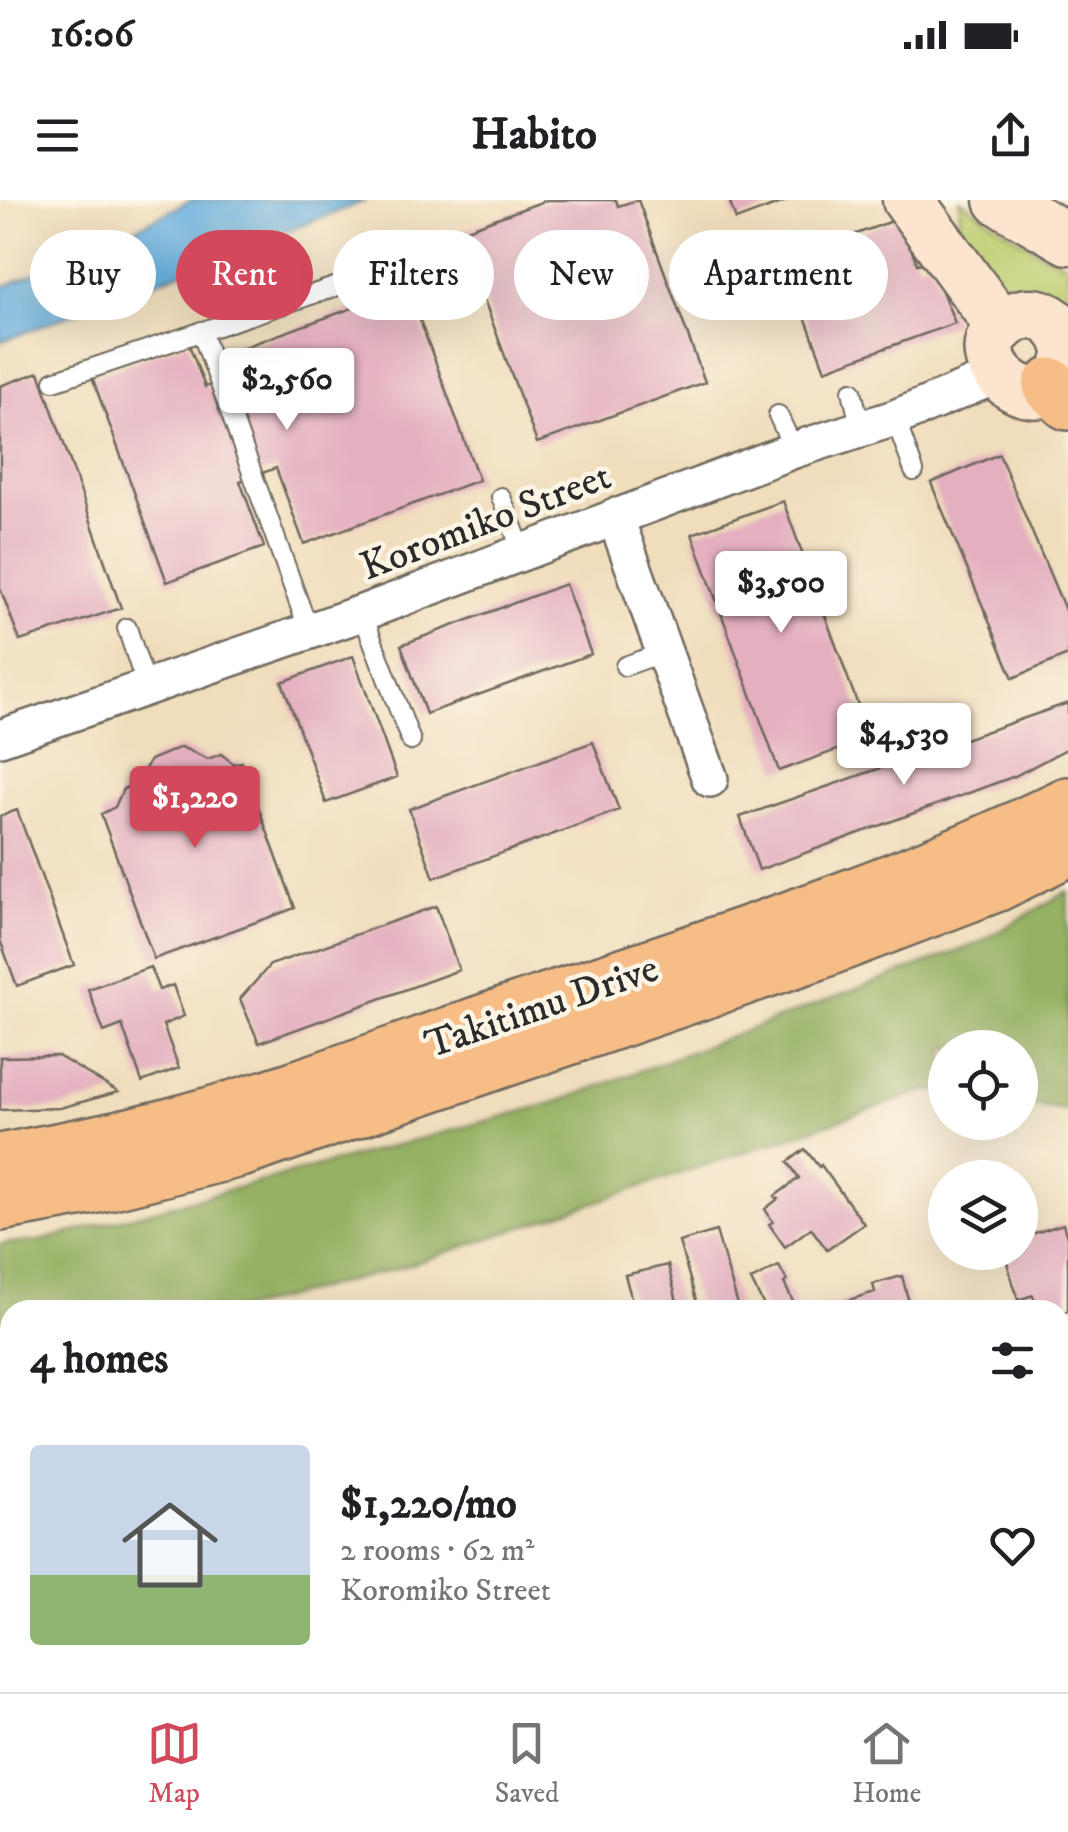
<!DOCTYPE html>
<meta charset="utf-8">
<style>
:root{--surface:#fff;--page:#f6f6f6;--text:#202124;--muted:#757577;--line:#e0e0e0;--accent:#d1495b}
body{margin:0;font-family:"IM FELL DW Pica",serif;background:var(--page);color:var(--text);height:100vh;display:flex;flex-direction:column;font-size:38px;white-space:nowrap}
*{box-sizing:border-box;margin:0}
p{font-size:32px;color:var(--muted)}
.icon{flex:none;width:55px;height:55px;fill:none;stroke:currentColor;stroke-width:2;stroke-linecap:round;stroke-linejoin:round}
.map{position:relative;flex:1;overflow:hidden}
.side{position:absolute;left:0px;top:1100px;width:1070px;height:392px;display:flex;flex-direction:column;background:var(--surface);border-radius:30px 30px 0 0;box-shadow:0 10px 40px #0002}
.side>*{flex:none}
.guide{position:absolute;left:30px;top:30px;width:1010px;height:90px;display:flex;gap:20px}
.controls{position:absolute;left:928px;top:830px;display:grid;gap:20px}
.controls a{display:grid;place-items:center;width:110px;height:110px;border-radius:50%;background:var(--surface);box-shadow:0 10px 40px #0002;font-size:50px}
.price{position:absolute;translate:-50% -85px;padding:0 22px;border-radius:10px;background:#fff;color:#222;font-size:32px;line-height:65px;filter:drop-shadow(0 2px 5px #0008)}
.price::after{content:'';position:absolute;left:50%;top:60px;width:30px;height:22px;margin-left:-15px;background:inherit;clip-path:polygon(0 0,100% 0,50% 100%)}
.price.current{background:var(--accent);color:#fff}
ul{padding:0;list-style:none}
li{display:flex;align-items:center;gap:30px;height:250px;padding:0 30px}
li+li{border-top:2px solid var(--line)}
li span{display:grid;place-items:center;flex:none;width:280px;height:200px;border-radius:10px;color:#555}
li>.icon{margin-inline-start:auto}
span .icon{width:120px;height:120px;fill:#fffc;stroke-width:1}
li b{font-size:42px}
h2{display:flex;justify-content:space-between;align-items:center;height:120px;padding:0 30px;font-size:42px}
.pill{padding:0 35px;border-radius:45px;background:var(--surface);box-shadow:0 10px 40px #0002;font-size:35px;line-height:90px}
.pill.current{background:var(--accent);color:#fff}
.status{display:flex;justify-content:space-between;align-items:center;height:70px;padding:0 50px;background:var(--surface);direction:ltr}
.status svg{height:28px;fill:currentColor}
header{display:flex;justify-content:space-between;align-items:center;height:130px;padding:0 30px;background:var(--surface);font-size:45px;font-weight:700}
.menu{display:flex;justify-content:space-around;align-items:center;height:140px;border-top:2px solid var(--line);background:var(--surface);font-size:28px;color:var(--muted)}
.menu a{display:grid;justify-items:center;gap:5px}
.menu .current{color:var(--accent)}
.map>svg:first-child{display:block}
.green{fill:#bece71;stroke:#747c4e;stroke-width:2.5}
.forest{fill:#96b163;stroke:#606e47;stroke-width:2.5}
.water{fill:#69b1e0;stroke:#4a6e86;stroke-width:2.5}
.building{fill:#e4afbf}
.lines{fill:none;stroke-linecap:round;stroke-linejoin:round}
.service-casing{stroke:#70695e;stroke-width:22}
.minor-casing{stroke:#70695e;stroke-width:40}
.secondary-casing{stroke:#70695e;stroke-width:55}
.trunk-casing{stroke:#70695e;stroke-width:60}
.service{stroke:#fff;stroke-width:18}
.minor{stroke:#fff;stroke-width:35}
.secondary{stroke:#fbe5cf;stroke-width:50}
.trunk{stroke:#f6be86;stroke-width:55}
.labels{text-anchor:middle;stroke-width:9;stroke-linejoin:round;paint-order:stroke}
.street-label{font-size:40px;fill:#2b2b2b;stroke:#fcf5e5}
</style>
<div class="status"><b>16:06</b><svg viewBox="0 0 49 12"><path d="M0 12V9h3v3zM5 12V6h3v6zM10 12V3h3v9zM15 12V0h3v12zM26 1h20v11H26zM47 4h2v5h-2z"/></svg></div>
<header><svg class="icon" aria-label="menu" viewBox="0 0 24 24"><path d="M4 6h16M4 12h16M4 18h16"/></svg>Habito<svg class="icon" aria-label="share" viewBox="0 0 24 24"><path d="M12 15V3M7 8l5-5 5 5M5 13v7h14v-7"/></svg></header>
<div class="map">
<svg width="1068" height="1492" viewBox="0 0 1068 1492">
<rect width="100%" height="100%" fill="#fcf5e5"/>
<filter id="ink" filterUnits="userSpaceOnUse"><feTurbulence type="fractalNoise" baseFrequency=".01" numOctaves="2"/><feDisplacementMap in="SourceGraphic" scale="20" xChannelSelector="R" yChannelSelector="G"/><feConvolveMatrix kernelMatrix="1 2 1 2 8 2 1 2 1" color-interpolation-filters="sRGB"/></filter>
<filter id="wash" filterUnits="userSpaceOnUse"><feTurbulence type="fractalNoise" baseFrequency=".0048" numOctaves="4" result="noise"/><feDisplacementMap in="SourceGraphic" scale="40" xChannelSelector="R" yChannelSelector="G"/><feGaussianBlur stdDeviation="2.25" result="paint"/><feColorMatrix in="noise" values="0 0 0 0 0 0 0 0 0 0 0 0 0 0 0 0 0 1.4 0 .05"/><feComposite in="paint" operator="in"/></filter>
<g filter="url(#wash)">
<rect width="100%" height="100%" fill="#f0ddbc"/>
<!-- green -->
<path class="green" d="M960,0L1039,52L1068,65V99C1046,82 1021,89 996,96C969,57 957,49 960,0Z"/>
<!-- forest -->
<path class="forest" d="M1068,691V910L1020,903V848H945V892L928,890L409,1065L238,1110H10V1155L0,1156V1044L40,1041L557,902L977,744Z"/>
<!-- water -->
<path class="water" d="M192,0H367L0,142V88L118,37Z"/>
<g id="blocks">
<!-- building -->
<path class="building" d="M547,0H616L618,6L638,0L705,182L537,243L459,32Z
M729,0H789L736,20Z
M900,18L917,64L930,62L955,123L825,170L801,106L829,96L812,50Z
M408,88L479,280L304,344L276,268L240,281L264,347L167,382L92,177L188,142L205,187L241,174L233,151Z
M39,172L121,408L20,441L0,388V186Z
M999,254L1068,417V455L1013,478L931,283Z
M783,301L870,538L779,571L692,334Z
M565,384L591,454L426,514L401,445Z
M353,456L397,577L326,603L282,482Z
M1068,503V548L1015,576L759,670L740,617Z
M593,542L619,610L434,678L409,609Z
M181,547L208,559L221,554L234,564L242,562L295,708L154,759L101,614L115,607L123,589L137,583L150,560Z
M17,610L74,765L17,786L0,740V616Z
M436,706L459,770L259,843L240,799L270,765Z
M150,767L159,790L173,785L184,816L163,825L179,868L142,882L122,825L104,832L88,789Z
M58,856L118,892L60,908L0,910V857Z
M805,949L819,967L821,965L864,1024L827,1050L811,1028L785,1047L769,1024L773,1022L765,1009L778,999L775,996L799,978L788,962Z
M1063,1024L1068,1041V1111L1060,1113V1110H1051L1049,1101L1036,1105L1033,1095L1018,1100L1004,1052H1020V1033L1028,1031L1029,1035Z
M716,1031L738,1105L732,1106L733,1110H699L679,1042Z
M668,1065L679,1110L634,1108L625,1075Z
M779,1066L787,1081L784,1083L797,1110H766L751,1080Z
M902,1076L909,1103L885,1110H816L875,1092L873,1084Z
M1066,1144L1068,1180L1060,1181V1145Z
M1068,1191V1242L1060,1244V1193Z
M10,1208V1242L6,1243L10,1272L5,1274L10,1304L0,1306V1211Z
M10,1373V1414L5,1415L3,1408L0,1409V1376Z
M1068,1425V1492H1031L1029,1482H1060V1427Z
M0,1433L10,1482L15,1492H0Z
M30,1482H71V1484L33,1492Z
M869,1482H890V1486L904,1483L906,1492H871Z
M970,1482H995L997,1492H939Z
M816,1484L817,1489L834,1485L836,1492H787Z"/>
</g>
</g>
<g filter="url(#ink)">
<use href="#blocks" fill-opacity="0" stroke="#70695e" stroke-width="2.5"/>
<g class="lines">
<!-- service casing -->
<g class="service-casing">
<path id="service" d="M201,131L309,431
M54,181L418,59
M852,191L861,229
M778,215L794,250
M895,218L914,271
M501,297L522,351
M362,413L411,541
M127,428L147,488
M625,466L664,452"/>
</g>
<!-- minor casing -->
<g class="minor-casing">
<path id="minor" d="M615,316L710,579
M0,538L362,413L794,250L895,218L998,175
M1060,1344L1068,1342
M417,1492L458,1482"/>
</g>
<!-- secondary casing -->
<g class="secondary-casing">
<path id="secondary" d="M908,0L1001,127
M1000,0L1068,39
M1068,147C1062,123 1039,106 1014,118C942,152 1050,240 1068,160"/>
</g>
<!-- trunk casing -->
<g class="trunk-casing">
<path id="trunk" d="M1051,186L1068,202
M0,962C57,951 114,941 171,926C288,896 401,850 515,812C702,749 891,692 1068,605
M0,1003L84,988L240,949L814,753L995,684L1068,648"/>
</g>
<!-- service -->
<use href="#service" class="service"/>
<!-- minor -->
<use href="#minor" class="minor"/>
<!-- secondary -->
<use href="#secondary" class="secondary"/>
<!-- trunk -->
<use href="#trunk" class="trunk"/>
</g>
</g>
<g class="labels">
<!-- street labels -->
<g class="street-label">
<text transform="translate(485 320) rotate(-21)" y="14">Koromiko Street</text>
<text transform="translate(541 805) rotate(-19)" y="14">Takitimu Drive</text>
</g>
</g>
</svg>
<div class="controls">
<a><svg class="icon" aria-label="locate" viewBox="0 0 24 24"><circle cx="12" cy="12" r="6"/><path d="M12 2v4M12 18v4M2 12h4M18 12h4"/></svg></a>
<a><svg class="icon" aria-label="layers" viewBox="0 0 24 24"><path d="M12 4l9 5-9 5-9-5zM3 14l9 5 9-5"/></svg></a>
</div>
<b class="price" style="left:287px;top:233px">$2,560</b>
<b class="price" style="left:781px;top:436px">$3,500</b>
<b class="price" style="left:904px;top:588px">$4,530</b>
<b class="price current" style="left:195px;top:651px">$1,220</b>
<div class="guide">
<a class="pill">Buy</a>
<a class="pill current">Rent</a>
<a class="pill">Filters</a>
<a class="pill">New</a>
<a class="pill">Apartment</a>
</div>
<section class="side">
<h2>4 homes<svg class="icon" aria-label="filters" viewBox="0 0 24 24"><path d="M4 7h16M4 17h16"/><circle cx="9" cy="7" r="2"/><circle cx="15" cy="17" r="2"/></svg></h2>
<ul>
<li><span style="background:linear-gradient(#c9d6e8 65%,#8fb573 0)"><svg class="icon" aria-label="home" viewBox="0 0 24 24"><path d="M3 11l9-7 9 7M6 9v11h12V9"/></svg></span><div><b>$1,220/mo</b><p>2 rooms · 62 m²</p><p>Koromiko Street</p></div><svg class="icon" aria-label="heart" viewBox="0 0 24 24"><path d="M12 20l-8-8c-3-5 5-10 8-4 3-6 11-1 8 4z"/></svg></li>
</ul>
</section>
</div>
<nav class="menu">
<a class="current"><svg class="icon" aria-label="map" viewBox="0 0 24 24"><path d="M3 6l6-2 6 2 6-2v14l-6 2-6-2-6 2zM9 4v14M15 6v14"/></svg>Map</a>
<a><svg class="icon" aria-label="saved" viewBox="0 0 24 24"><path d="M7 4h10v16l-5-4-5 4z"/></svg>Saved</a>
<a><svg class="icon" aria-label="home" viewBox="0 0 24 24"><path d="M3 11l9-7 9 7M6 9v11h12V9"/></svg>Home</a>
</nav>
